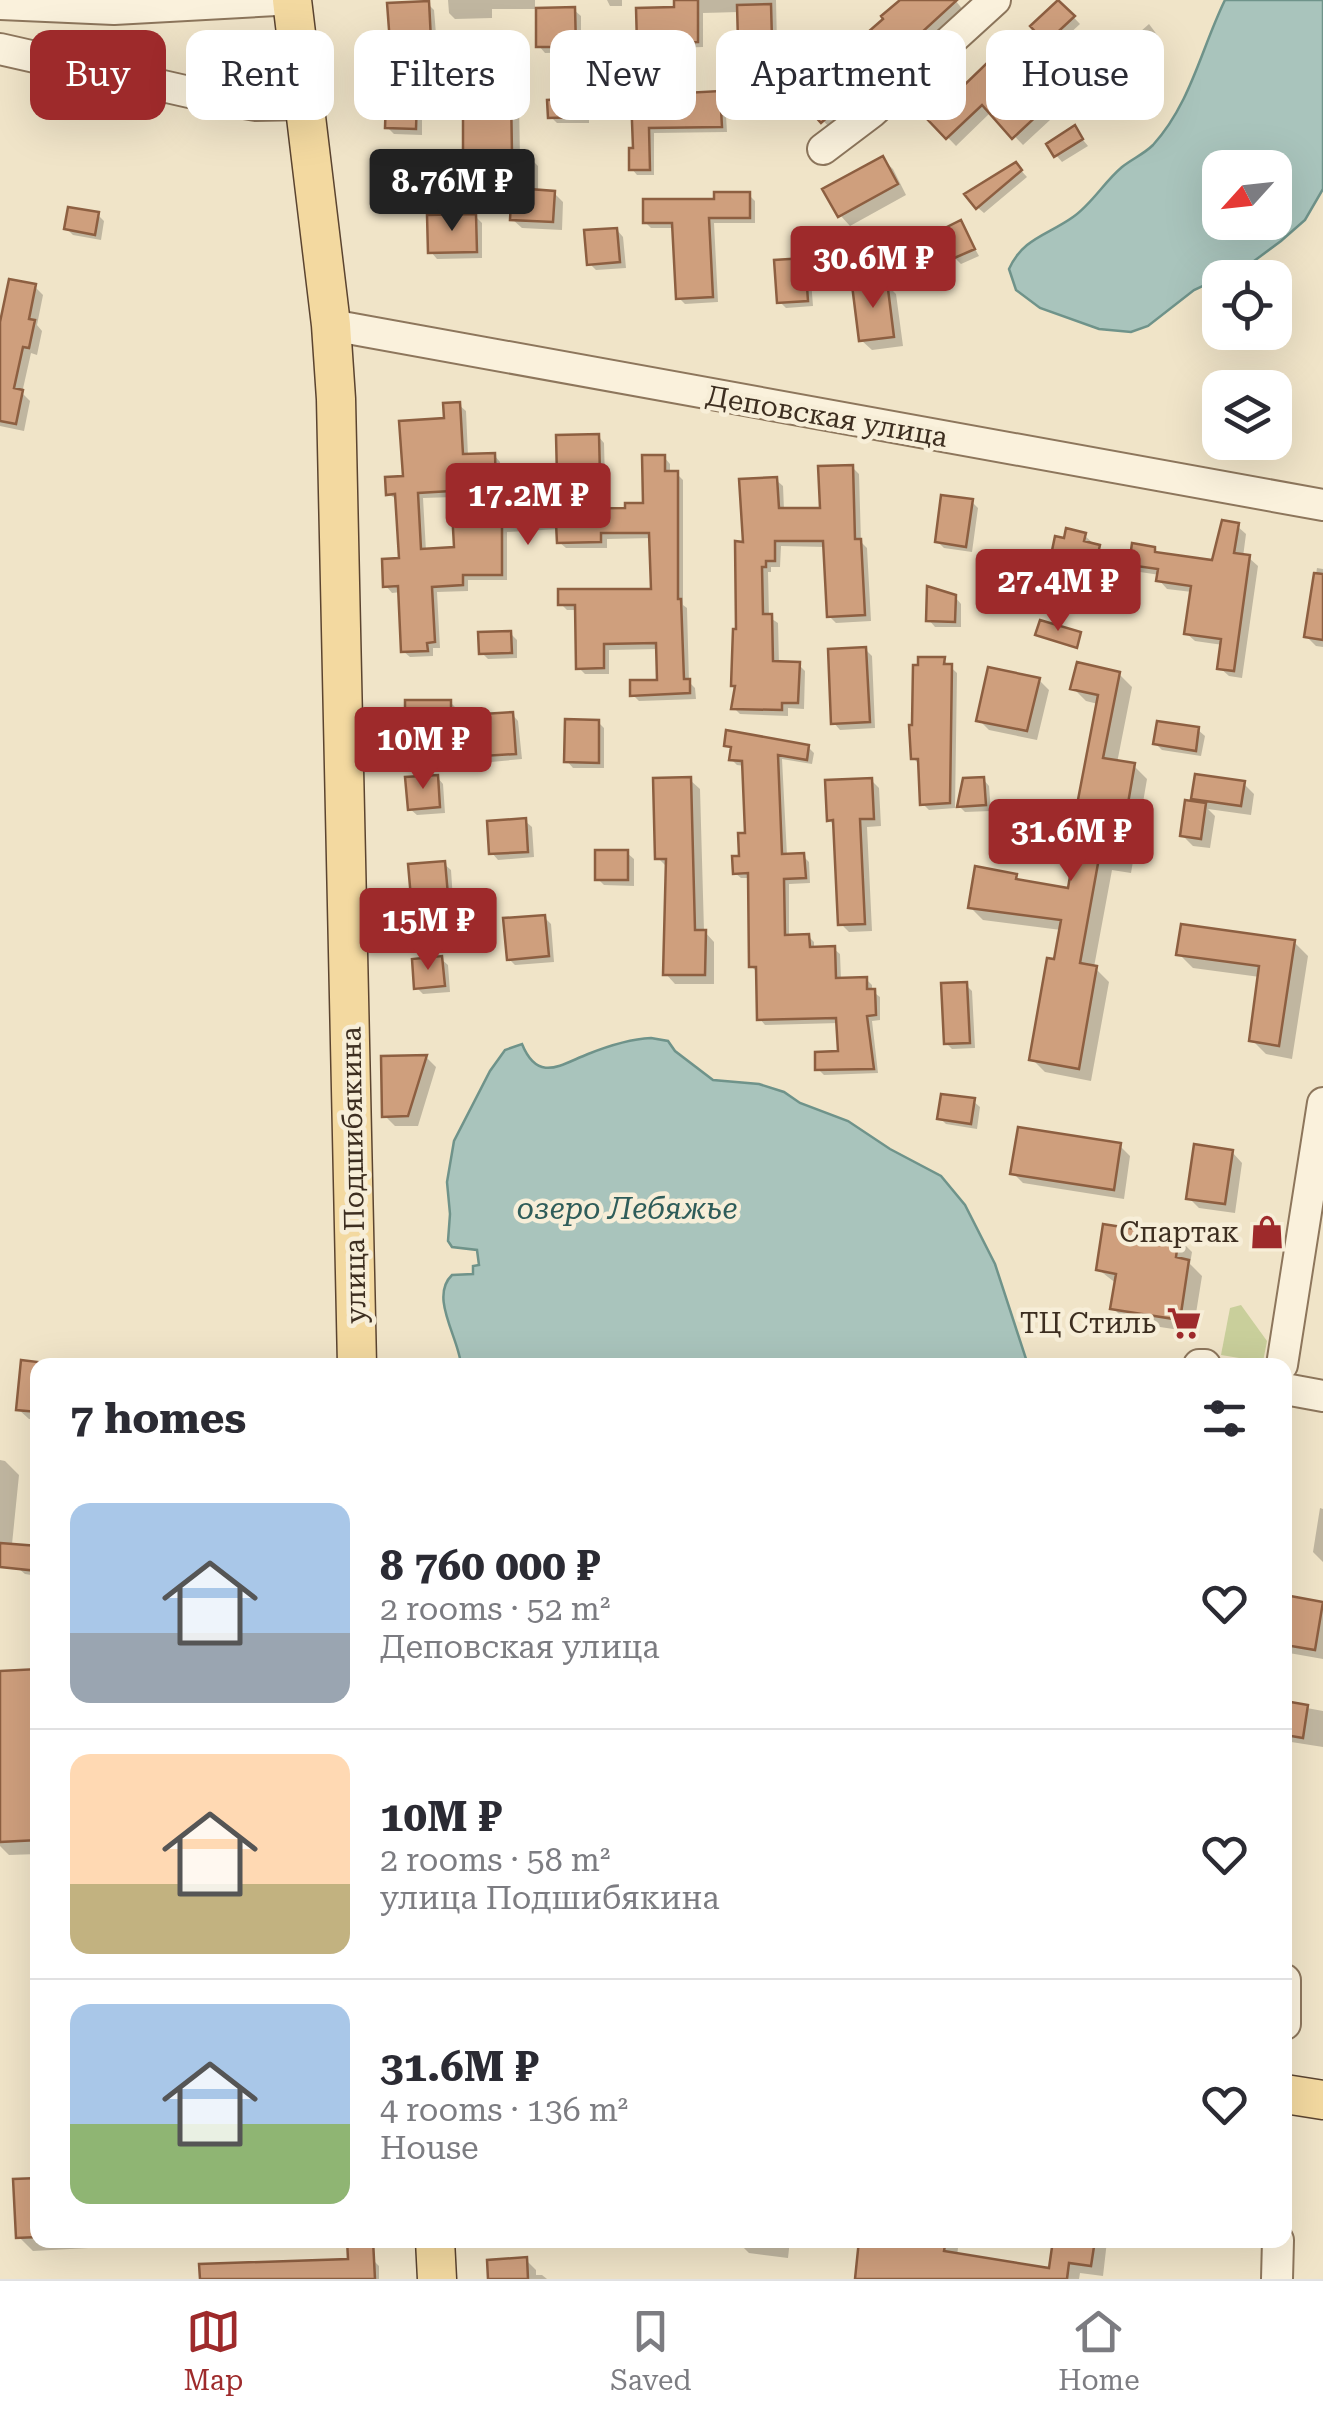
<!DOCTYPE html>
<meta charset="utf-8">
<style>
:root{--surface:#fff;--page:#f2f2f3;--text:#2b2b33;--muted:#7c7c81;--line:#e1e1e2;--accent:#9e2a2b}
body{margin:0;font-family:"Roboto Serif",serif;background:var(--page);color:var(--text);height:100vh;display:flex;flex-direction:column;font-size:38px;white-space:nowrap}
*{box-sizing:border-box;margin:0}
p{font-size:32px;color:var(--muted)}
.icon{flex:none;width:55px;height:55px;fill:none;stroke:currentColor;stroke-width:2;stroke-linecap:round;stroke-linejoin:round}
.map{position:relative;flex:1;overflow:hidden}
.side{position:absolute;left:30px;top:1358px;width:1262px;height:890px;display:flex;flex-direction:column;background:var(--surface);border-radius:20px;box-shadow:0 10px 40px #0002}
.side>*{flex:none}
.banner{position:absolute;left:30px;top:30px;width:1265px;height:90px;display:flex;gap:20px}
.needle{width:65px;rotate:243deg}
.fabs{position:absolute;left:1202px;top:150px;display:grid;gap:20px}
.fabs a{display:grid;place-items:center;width:90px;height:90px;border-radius:20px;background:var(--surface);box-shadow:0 10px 40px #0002;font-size:50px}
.price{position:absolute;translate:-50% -85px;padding:0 22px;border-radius:10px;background:var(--accent);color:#fff;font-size:32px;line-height:65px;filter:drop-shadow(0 2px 5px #0008)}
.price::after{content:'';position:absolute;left:50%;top:60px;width:30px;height:22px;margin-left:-15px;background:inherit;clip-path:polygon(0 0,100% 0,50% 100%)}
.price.on{background:#222;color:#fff}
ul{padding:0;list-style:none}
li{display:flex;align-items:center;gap:30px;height:250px;padding:0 40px}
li+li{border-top:2px solid var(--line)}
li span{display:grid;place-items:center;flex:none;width:280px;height:200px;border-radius:20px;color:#555}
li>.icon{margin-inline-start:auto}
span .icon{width:120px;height:120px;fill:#fffc;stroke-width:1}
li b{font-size:42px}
h2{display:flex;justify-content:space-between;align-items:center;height:120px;padding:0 40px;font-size:42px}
.pill{padding:0 35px;border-radius:20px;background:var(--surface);box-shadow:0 10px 40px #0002;font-size:35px;line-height:90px}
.pill.on{background:var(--accent);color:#fff}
.tab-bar{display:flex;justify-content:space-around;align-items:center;height:140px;border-top:2px solid var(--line);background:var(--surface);font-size:28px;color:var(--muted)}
.tab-bar a{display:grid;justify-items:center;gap:5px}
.tab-bar .on{color:var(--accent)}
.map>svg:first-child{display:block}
.green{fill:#c9cf9b}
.water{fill:#a9c4bc;stroke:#6f938a;stroke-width:2.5;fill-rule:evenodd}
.shadow{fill:#0003;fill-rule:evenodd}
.building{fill:#cf9f7d;stroke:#8d5f41;stroke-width:2.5;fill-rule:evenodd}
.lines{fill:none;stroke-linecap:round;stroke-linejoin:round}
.minor-casing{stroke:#8d765c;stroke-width:34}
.major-casing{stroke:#5b4430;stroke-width:41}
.minor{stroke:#faf1dc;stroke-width:30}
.major{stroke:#f3d9a0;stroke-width:38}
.labels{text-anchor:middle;stroke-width:9;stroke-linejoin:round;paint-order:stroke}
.street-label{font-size:28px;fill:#3d2e20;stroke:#f7eed8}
.poi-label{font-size:28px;fill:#3d2e20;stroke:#f7eed8;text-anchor:end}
.water-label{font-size:30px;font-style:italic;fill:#2f5d5a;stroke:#f7eed8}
</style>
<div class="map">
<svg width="1323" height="2279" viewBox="0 0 1323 2279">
<rect width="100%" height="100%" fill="#f0e4c8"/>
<!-- green -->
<path class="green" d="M1241,1305L1267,1341L1263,1362L1221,1355L1230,1308Z"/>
<!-- water -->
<path class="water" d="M1225,0H1323V189L1305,220L1281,241L1250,264L1194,290L1148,326L1131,332L1099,329L1040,308L1016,290L1009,269C1023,238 1048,235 1073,217C1092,204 1104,182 1122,167C1132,159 1144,154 1153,145C1191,103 1201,49 1225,0ZM1220,168H1275V222H1220Z
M651,1038L668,1041L675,1051L713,1080L759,1084L784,1092L800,1103L848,1121L890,1149L941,1176L965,1205L995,1264L1028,1365H461C459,1338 429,1297 452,1275L473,1274V1266L479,1265L477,1250L452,1247L448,1241L450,1214L447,1182L454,1141L490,1071L505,1050L522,1044C538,1083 560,1065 588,1054C608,1046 630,1039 651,1038Z"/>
<!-- shadow -->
<path class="shadow" d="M448,0H535V9H492V18L455,19L449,13Z
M607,0H622V6H610Z
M677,0H776L777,45L746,46L740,40L739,12L703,13V47L646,49L640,43L677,10Z
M903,0H955L964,11L918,53L908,43L873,73L866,81L871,87L842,113L846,118L832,130L799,95L887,19Z
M1059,2L1080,24L1054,48L1033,26Z
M428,4L434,10L437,46L398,48L392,42Z
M574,10L581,16V52L545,53L539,46Z
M1149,24L1161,40L1153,47L1140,32Z
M1018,88L1050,120L1023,145L991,112L956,146L931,120L1012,94Z
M719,93L725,99L727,132L654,133V175H637L632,169L636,151L633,99Z
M510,96L519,105L520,157H529L538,166V192L554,193L563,202L562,230L522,228L512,219L514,189H468L458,180L466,157Z
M416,101L422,108V135L394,134L387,127Z
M582,101L589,107V123H557L551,117Z
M1074,129L1088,146L1062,162L1056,155Z
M882,159L893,169L906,195L850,226L840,215Z
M1016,165L1027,177L984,213L977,207Z
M749,195L755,201V223H714L718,302L685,304L679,298L675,228H651L645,222Z
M98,215L104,221L101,240L73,235L67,229Z
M475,216L482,223V258L437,259L431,252Z
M961,224L979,256L961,264L955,258Z
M617,230L623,237L626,268L596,270L590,264Z
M804,260L810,267L813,306L786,308L780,302Z
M886,284L896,294L903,346L872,350L861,340Z
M35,287L43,295L37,325L42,331L37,355L31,353L22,393L30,401L24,431L0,426V334Z
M459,405L466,411L468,456L494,455L500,462L502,495L524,494L531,500L532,512L627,511L646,505L664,457L670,464V473H676L683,480V605L687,608L689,682L695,688L696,699L639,701L633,695L659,682L658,649L609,650V674H585L579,668L578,610H567L561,604L653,591L652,538L607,539V548H566L559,542V529L507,532V580H468V591L437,592L440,648H433V656L410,657L403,651L401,592L392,593L386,586L402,560L398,500L388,494L405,478ZM454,497L457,549L426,551L423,498Z
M598,436L604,443L605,481L566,482L560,476Z
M852,467L859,474L861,542L867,548L871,621L836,623L829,616L825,547L781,546L780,567H771V572H768L769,617L778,623L779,664L799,665L805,671L804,709L788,708V716L740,714L734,708L737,688L734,685L745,544L776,480L783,486L784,510L822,511Z
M971,501L978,508L972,552L944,548L938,542Z
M1237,526L1246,534L1243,557L1249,558L1258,566L1242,678L1229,676L1220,668L1223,645L1195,641L1186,633L1192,592L1167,589L1159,580L1160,575L1140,572L1132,564L1154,549L1160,555L1214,563Z
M1084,535L1109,558L1098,607L1057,598L1046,588L1066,540Z
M1317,568L1323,569V647L1316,646L1306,636Z
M955,597L961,604V627H935L929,620Z
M510,633L517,640V658L488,659L482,653Z
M865,649L872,656L875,728L840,730L834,723Z
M943,660L957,673L955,808L929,810L923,804L921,766L913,758Z
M1119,674L1132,687L1117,763L1134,766L1147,779L1131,873L1112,870L1094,967L1109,982L1091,1081L1045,1072L1032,1059L1061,930L983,920L970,907L1015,876L1022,883L1070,891L1076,856L1071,852L1098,704L1086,701L1073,688Z
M1039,680L1049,690L1037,740L989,730L979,720Z
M450,702L457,709V718L512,714L518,721L522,759L491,762L485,755L484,739H414L408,733Z
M598,722L604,728V768H573L567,761Z
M1198,730L1205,736L1201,756L1162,750L1156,744Z
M727,745L808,747L814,753L812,764L782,759L787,856H803L809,862L810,883L789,884V937L808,936L814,942V950L834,949L840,954L841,980L866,979L872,985V991L880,997V1020L872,1021L878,1073L824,1075L818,1069L841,1053L839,1023L765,1025L760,1019L757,972L751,966V878H741L735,873L748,836L745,766L737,765L731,759L733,751Z
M437,777L443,784L445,813L417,815L410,809Z
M983,779L989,786L991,811L965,812L959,806Z
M690,780L700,789L704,931L714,942V984H675L666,974L668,868L658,858Z
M871,780L879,788L881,826L867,827L872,931L849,932L841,924L836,827L829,820Z
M1244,784L1254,794L1251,815L1208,809L1215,816L1210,848L1193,846L1183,836L1201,805L1194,798Z
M1039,811L1045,817L1042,833L1014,829L1008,822Z
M525,821L532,827L534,857L498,860L492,853Z
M627,853L634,859V886L604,885L598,879Z
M444,864L451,870L453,900L420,903L413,897Z
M544,917L551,924L554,962L515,965L509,959Z
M1294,942L1308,956L1292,1059L1266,1054L1252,1040L1260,977L1193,968L1179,954Z
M441,959L448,965L450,992L423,994L417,988Z
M966,985L972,991L975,1048L952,1049L946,1043Z
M426,1057L436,1067L418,1126H395L385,1116Z
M973,1101L980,1107L977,1129L946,1124L940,1118Z
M1120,1146L1130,1156L1124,1199L1023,1183L1013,1173Z
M1232,1152L1242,1163L1235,1213L1199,1208L1189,1198Z
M1178,1238L1192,1252L1190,1264L1202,1276L1193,1332L1127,1322L1113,1308L1117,1284L1099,1270Z
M23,1363L42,1365H38V1420L29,1419L18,1409Z
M0,1460L5,1461L19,1475L10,1564L0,1563Z
M1320,1508L1323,1509V1562L1313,1552Z
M38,1549V1576L25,1574L18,1568Z
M1287,1598L1323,1604V1659L1289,1653L1285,1648Z
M38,1672V1854L9,1855L0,1846V1673Z
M1285,1704L1323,1711V1747L1285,1741Z
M38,2180V2240H106L107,2247L33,2251L19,2237Z
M736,2240H790L788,2258L749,2253Z
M861,2240H950L958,2248L957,2256L1051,2271L1055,2240H1159L1158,2248L1107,2241L1103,2276L1080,2273L1079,2279H857Z
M373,2260L379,2266V2279H202Z
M526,2260L536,2270V2275H542L547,2279H490Z"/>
<!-- building -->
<path class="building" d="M674,0H698V42L637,44L636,8L674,7Z
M900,0H957L907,46L898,35L865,64L858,70L864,77L835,103L839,107L821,123L796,95L883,19L881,16Z
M1058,0L1075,16L1046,43L1030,26Z
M429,1L431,40L390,43L387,3Z
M771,4L772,40L738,41L737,5Z
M575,7L576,47H536V8Z
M986,64L1012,91L1018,84L1043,110L1012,139L982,105L946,139L928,120Z
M720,91L722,127L649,128L650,170H629V148H633L631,96Z
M463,94H511L512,154H530V189L555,191L553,222L510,220L512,181H456V154H463Z
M386,98L417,99L416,129L385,128Z
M583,98L584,117L548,118L547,100Z
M1075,125L1083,139L1054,157L1046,144Z
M883,156L898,184L838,217L822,189Z
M1016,162L1022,170L976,209L964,194Z
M714,192H750V218H709L713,297L676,299L672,223H643V199H714Z
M68,207L99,212L95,235L64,229Z
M476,214L477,252L428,253L427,215Z
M961,220L975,249L952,259L939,231Z
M617,228L620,262L587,265L584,230Z
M805,258L808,301L777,303L774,260Z
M9,279L36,284L29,319L35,320L29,348L23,347L14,388L23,390L16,424L0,421V322Z
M887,281L894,337L859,341L852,285Z
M460,402L463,454L495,453L496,493L525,491L527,509L625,508V503H643L642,455H665V471H678V599H681L684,679H690V693L630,696V680H657L656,643L604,644V668L576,669L575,605H558V589H651L649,533H601V542L557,543L556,523L502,526V575H463V585L432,587L435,642L427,643L428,651L401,652L398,586L383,587L382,559L399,558L395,494L386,495L385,477L403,476L399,421L444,418L443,403ZM451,491L454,547L421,549L418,493Z
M599,434L600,476L557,477L556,435Z
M853,465L855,539H861L865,615L827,617L823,541H775V561H766V567H762L763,614H772L773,661L800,662L798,703H782V710L731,709L735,686H731L733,629H736L735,541L743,542L739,479L777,477L779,508H820L818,466Z
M941,495L973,499L966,547L935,542Z
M1222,520L1239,523L1234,553L1250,555L1234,671L1217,669L1221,639L1184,634L1191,586L1156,581L1158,569L1129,565L1132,543L1155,547V552L1212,560Z
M1066,528L1086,533L1084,541L1100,545L1088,598L1044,589L1055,536L1064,538Z
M1314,573L1323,574V640L1304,637Z
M927,586L956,595L955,622L926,621Z
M1040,620L1081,632L1077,648L1035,635Z
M511,631L512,653L479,654L478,632Z
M866,647L870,722L831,724L828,649Z
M918,657H945L944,664H952L950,803L920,805L918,759H911L909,725H912L913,665H918Z
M1077,662L1120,672L1103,758L1135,763L1118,861L1099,858L1080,963L1097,966L1079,1069L1029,1060L1047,958L1054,959L1061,920L968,908L975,866L1017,874L1016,879L1068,888L1074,853L1068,852L1098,695L1070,689Z
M988,667L1040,678L1027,731L976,721Z
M405,700H451V716L513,712L516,754L483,756L481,734H405Z
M565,719L599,720V763L564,762Z
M1157,721L1199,727L1196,751L1153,744Z
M726,730L809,745L807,760L778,755L782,854L804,853L806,878L784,879L785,935L809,934L810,947L835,946L836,978L867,977V989H875L876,1015L867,1016L874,1069L815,1070V1052L838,1051L836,1018L757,1020L756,967H749L748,873L733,874L732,856H739L738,833H745L742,761L729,760L731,747L724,746Z
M1195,774L1245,781L1241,806L1191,799Z
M438,775L440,807L408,810L405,777Z
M691,777L695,930H706L705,975H663L666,859H655L653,778Z
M984,777L986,805L957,807L963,778Z
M872,778L874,819H860L865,924L838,925L833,820L827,821L825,780Z
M1185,800L1206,803L1201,839L1180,836Z
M1009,803L1040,809L1036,828L1005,823Z
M526,818L528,852L489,854L487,821Z
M595,850H628V880H595Z
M445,861L448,895L411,898L408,864Z
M545,915L549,956L507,960L503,918Z
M1181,924L1295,940L1279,1046L1249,1041L1259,966L1176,955Z
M442,956L445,986L414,989L412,959Z
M967,982L970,1043L944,1044L941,983Z
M427,1055L408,1116L382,1117L381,1056Z
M941,1094L975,1098L971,1124L937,1119Z
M1018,1127L1121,1143L1114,1190L1010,1174Z
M1194,1144L1233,1150L1225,1204L1186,1199Z
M1103,1224L1179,1236L1176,1257L1189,1260L1180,1320L1110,1309L1116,1274L1096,1270Z
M21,1360L38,1362V1412L16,1410Z
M0,1543L38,1546V1571L0,1567Z
M1285,1595L1323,1602L1315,1650L1285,1645Z
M38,1669V1840L0,1842V1671Z
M1285,1701L1308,1705L1303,1738L1285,1735Z
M38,2178V2237L16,2238L13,2179Z
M347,2240H373L375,2279H200L199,2264L348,2259Z
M859,2240H946L944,2251L1049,2268L1053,2240H1095L1091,2266L1069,2263L1067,2279H855Z
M527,2257L528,2279H488L487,2260Z"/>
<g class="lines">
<!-- minor casing -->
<g class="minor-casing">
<path id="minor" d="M0,4L114,9L276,0
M0,49L220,99L256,105L305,104
M823,149L872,112L995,0
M331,325L1323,505
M1199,1365H1205
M1282,1365L1323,1103
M1285,1389L1323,1396
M1285,1980V2024
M1277,2279L1278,2240"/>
</g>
<!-- major casing -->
<g class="major-casing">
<path id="major" d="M292,0L331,325L336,399L357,1365
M1285,2094L1323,2100
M435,2240L437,2279"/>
</g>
<!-- minor -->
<use href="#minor" class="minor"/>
<!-- major -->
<use href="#major" class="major"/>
</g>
<!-- icons -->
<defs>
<g id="shop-bare" transform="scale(2.7)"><path d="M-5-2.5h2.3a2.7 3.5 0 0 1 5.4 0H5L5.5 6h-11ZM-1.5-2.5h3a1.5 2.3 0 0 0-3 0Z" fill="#9e2a2b" stroke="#f7eed8" stroke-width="2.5" paint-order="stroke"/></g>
<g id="supermarket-bare" transform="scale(2.7)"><path d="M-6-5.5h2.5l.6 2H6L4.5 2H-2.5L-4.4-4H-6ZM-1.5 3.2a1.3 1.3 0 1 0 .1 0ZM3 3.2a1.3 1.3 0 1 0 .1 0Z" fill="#9e2a2b" stroke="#f7eed8" stroke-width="2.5" paint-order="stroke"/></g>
</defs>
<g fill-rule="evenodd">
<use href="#shop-bare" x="1267" y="1232"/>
<use href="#supermarket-bare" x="1184" y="1323"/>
</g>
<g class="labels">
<!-- street labels -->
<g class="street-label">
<text transform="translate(827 416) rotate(10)" y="10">Деповская улица</text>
<text transform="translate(353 1175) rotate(-91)" y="10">улица Подшибякина</text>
</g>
<!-- poi labels -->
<g class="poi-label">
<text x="1239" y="1242">Спартак</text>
<text x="1156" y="1333">ТЦ Стиль</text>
</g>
<!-- water labels -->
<g class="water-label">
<text x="627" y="1219">озеро Лебяжье</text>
</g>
</g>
</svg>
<div class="fabs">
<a><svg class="needle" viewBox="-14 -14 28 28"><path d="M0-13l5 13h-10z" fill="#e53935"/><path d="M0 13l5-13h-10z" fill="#7c7c81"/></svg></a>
<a><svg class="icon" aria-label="locate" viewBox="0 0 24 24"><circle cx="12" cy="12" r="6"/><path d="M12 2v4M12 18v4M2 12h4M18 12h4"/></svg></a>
<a><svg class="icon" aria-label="layers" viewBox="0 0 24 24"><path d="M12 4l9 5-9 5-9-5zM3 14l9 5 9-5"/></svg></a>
</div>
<b class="price on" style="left:452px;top:234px">8.76M ₽</b>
<b class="price" style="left:873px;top:311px">30.6M ₽</b>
<b class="price" style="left:528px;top:548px">17.2M ₽</b>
<b class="price" style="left:1058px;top:634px">27.4M ₽</b>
<b class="price" style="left:423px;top:792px">10M ₽</b>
<b class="price" style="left:1071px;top:884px">31.6M ₽</b>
<b class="price" style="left:428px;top:973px">15M ₽</b>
<div class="banner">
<a class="pill on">Buy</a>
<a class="pill">Rent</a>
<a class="pill">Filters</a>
<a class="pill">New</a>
<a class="pill">Apartment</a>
<a class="pill">House</a>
</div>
<section class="side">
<h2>7 homes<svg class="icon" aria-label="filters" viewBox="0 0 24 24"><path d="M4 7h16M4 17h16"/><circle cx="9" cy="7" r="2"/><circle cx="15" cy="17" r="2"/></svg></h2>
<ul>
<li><span style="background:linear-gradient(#a9c7e8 65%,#9aa5b1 0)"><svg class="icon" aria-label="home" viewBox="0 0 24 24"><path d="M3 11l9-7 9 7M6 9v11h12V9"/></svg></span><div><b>8 760 000 ₽</b><p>2 rooms · 52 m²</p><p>Деповская улица</p></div><svg class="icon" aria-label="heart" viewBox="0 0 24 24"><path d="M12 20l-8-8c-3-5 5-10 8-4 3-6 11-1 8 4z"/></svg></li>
<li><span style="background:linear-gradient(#ffd9b3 65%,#c2b280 0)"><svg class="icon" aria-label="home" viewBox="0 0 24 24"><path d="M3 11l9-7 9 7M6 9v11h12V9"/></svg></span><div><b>10M ₽</b><p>2 rooms · 58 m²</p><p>улица Подшибякина</p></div><svg class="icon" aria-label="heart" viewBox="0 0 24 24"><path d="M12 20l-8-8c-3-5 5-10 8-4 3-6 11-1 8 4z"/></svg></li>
<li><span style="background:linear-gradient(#a9c7e8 60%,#8fb573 0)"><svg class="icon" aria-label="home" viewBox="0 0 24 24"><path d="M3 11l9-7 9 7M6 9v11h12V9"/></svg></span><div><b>31.6M ₽</b><p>4 rooms · 136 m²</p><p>House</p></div><svg class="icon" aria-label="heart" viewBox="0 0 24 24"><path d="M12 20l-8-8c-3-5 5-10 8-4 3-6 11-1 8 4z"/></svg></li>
</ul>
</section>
</div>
<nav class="tab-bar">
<a class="on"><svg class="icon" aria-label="map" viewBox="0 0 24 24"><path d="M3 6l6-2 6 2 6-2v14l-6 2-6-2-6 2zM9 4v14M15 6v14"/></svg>Map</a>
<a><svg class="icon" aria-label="saved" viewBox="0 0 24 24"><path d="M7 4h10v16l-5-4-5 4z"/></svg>Saved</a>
<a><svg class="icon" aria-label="home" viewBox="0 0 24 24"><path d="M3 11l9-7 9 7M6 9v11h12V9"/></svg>Home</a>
</nav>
